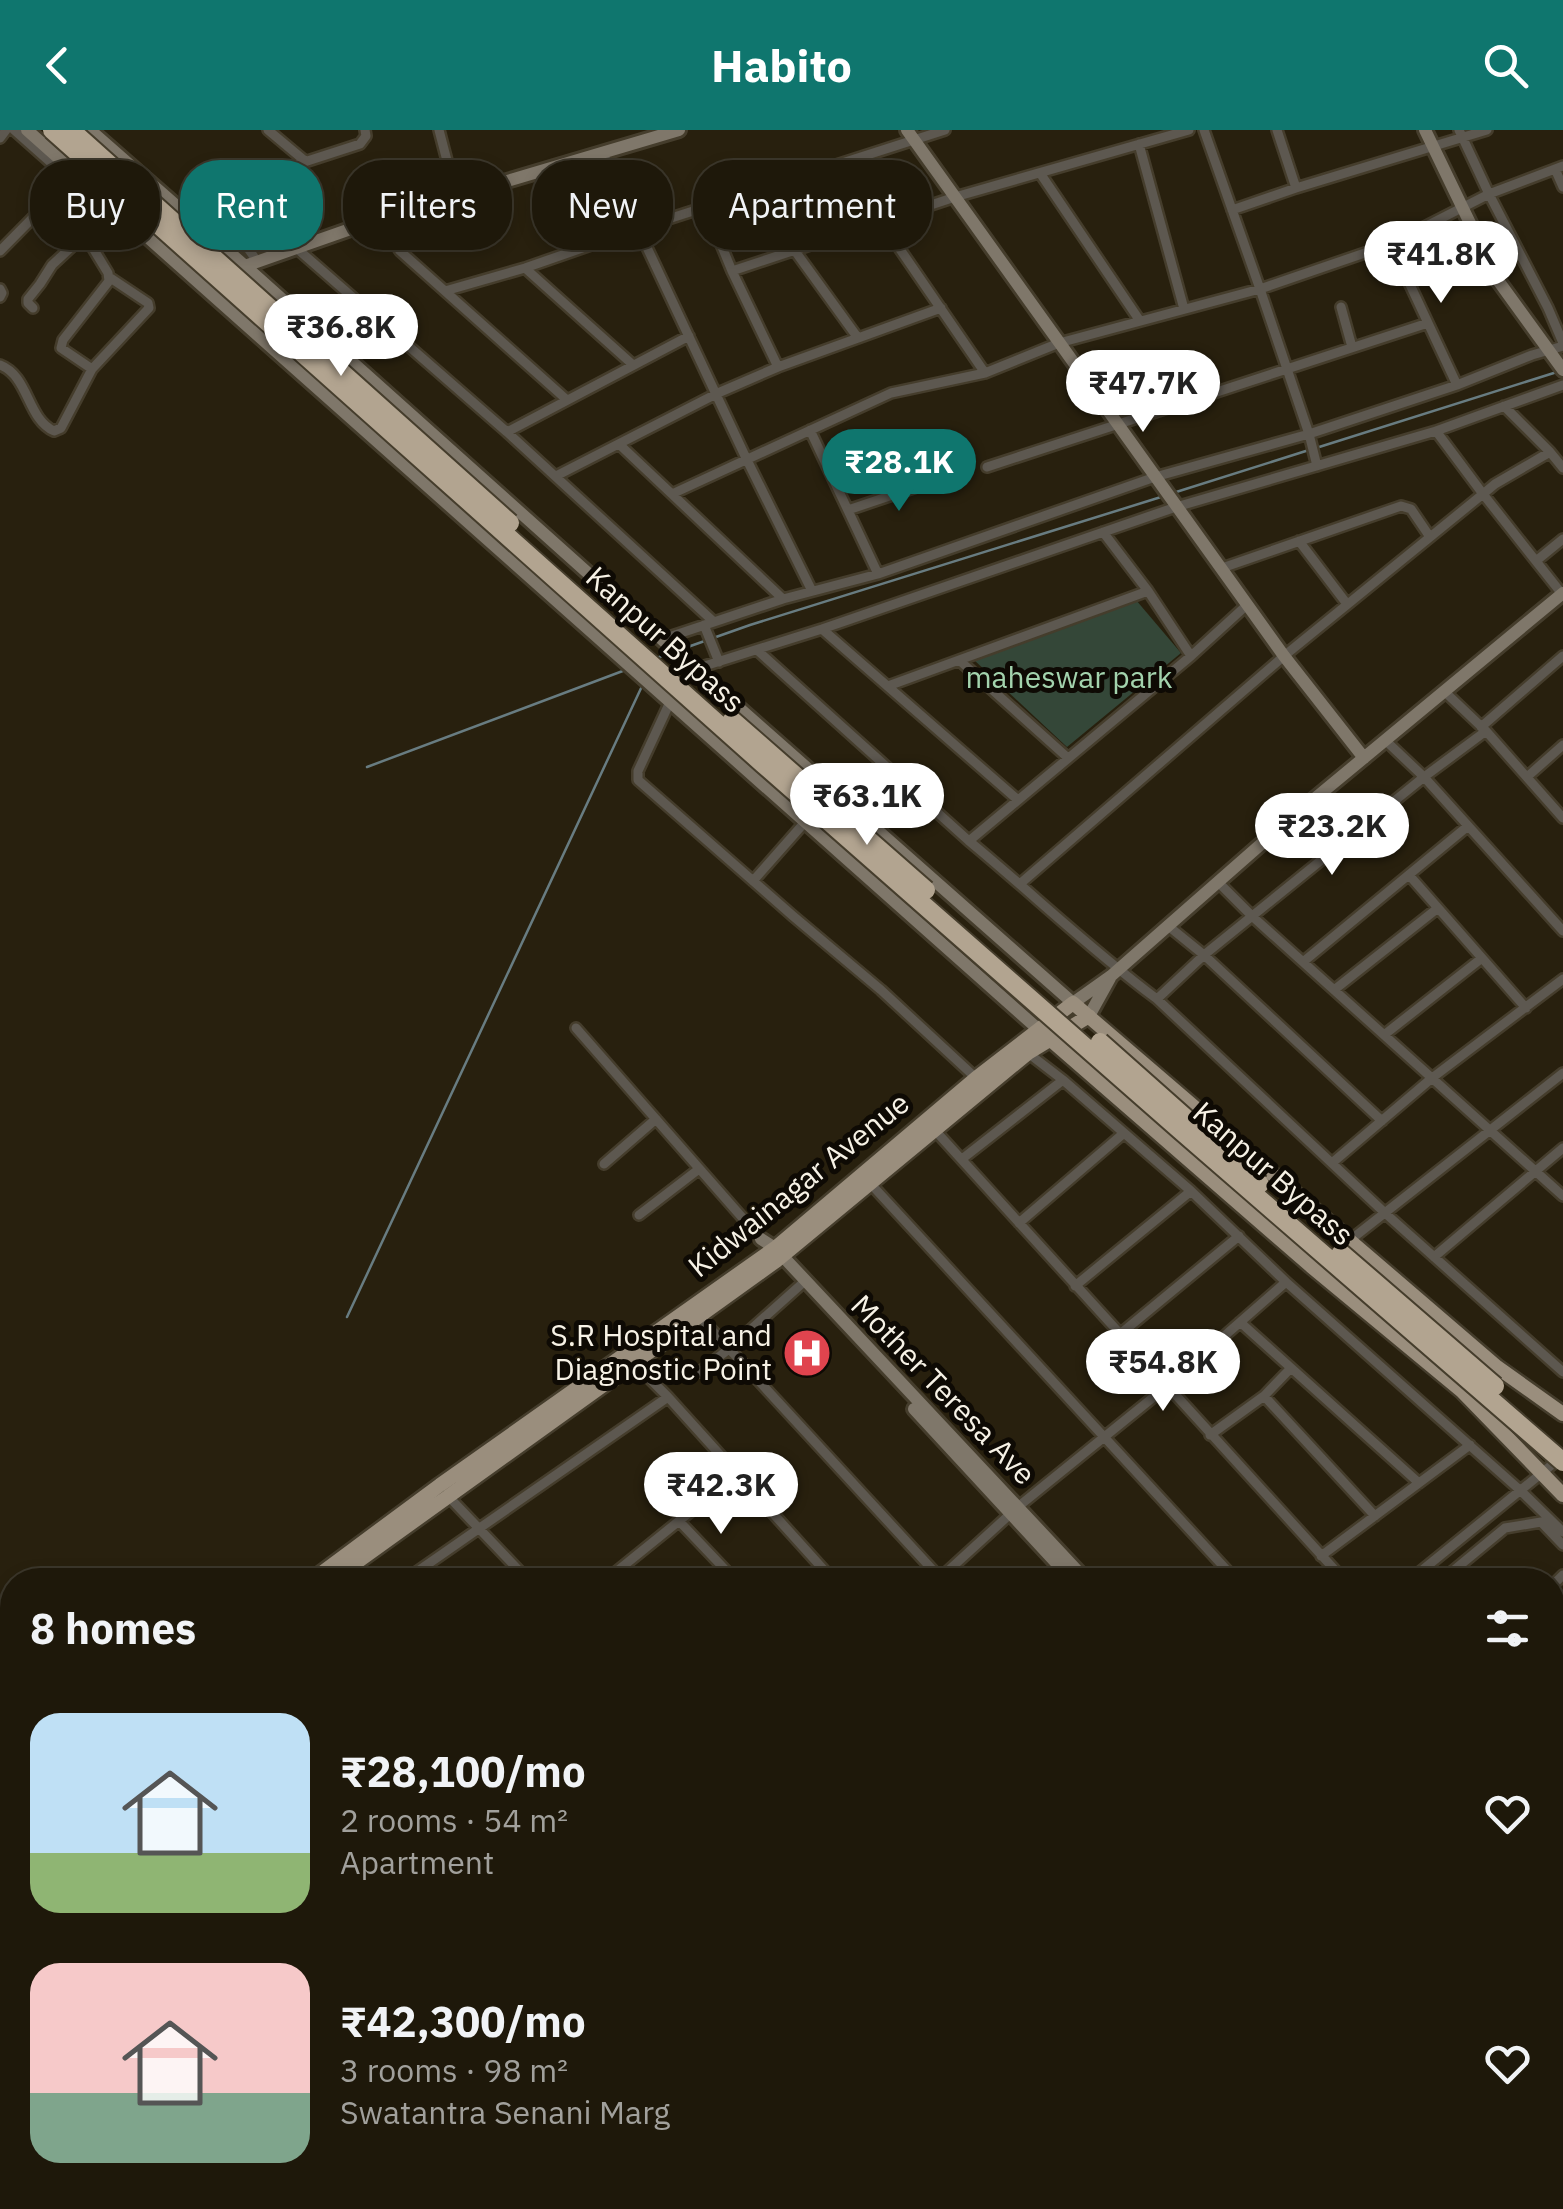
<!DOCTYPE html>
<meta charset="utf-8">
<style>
:root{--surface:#1e180a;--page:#262113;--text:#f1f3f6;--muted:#a1a09c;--line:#3c372b;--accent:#0f766e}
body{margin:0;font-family:"IBM Plex Sans",sans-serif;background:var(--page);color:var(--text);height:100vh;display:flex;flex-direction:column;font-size:38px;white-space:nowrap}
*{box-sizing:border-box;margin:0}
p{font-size:32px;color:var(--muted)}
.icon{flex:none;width:55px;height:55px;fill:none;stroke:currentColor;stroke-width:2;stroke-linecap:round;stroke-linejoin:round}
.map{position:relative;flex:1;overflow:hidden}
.side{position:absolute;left:0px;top:1438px;width:1565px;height:642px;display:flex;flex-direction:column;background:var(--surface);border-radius:40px 40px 0 0;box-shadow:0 5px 15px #0003,0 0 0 2px var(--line)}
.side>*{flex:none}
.guide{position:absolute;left:30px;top:30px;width:1000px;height:90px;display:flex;gap:20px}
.price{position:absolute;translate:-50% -85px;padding:0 22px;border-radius:35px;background:#fff;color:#222;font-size:32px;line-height:65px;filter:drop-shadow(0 2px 5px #0008)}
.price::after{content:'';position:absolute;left:50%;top:60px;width:30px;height:22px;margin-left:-15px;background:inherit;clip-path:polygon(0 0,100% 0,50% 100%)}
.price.selected{background:var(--accent);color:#fff}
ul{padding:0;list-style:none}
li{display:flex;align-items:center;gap:30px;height:250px;padding:0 30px}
li span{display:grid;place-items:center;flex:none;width:280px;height:200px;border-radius:30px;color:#555}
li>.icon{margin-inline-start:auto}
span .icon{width:120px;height:120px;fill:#fffc;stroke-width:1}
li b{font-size:42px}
h2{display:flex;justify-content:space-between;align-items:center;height:120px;padding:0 30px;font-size:42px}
.pill{padding:0 35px;border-radius:40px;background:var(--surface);box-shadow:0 5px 15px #0003,0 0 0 2px var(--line);font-size:35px;line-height:90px}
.pill.selected{background:var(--accent);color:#fff}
header{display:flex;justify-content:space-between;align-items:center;height:130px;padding:0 30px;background:var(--accent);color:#fff;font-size:45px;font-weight:800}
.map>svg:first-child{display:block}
.green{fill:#344738}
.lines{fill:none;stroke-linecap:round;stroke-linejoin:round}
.stream{stroke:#687c81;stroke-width:2.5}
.street-casing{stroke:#453d2c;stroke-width:14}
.secondary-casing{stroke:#453d2c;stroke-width:18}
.primary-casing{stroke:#453d2c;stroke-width:19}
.street{stroke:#5d5850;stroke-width:9}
.secondary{stroke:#7f776a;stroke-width:12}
.primary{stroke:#9a8e7d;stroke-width:14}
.highway-bridge-casing{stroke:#453d2c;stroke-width:22;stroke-linecap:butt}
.highway-bridge{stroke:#b2a490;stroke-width:18}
.labels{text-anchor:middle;stroke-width:10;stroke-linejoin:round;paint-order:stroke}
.street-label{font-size:30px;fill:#f7f2e6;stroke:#0e0a04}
.park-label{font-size:30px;fill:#a3d3ad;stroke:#0e0a04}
.poi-label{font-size:30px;fill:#f7f2e6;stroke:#0e0a04;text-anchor:end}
</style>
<header><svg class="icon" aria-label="back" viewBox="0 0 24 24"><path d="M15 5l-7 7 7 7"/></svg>Habito<svg class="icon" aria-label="search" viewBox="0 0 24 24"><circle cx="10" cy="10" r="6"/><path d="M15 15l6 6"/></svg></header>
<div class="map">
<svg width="1563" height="2079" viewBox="0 0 1563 2079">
<rect width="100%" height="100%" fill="#28200e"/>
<!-- green -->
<path class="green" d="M1136,470L1181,523L1067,617L973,529Z"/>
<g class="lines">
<!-- stream -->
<path class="stream" d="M1316,318L1557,242
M1173,363L1309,320
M682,519L750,495L1161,367
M654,529L670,523
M367,637L628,539
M347,1187L643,554"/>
<!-- street casing -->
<g class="street-casing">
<path id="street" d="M14,0L86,64L118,100L131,106L145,105
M268,0L305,31
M439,0L456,65
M1204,0L1260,159L1309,304L1317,336
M1459,0L1489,64L1548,178L1563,213
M0,8L6,0
M1139,14L1184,179
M603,24L746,328L812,461
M1555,39L1563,57
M1040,43L1140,191
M1296,58L1487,0
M231,61L507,302L714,492
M706,78L732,141L778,237
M1232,80L1296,58L1277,0
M379,89L400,121L567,270
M882,93L985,243
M85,105L108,143L109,151L63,210L61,218L92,239
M1391,114L1457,255
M0,121L71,49
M795,121L858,208
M257,131L224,85V73L231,61L252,49L360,14L366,6L365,0
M525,138L632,234
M732,141L955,67L1189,0
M0,159L2,163L0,167
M445,161L525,138L637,99L945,0
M1341,177L1352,217
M33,178L28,173V169L40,154L52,135L105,86
M0,235C29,246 27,289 54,301L61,298L92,239L149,178L148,173L109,147
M1504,276L1550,322
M810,300L878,444
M1436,301L1563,255
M507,302L689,206
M620,315L783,469
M987,337L1428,193
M556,346L718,263L778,237L941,178
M672,364L891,263L985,243L1059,213L1260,159L1391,114L1489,64L1563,36
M848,380L937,350
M1103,402L1148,461
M1299,411L1347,474
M1536,431L1563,409
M1222,438L1401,376L1411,379L1430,407
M1562,464L1483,364L1495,354L1550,322L1563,338
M1248,474L1191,526L969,711C1032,763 1091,820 1157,869L1385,1083L1563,1242
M704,495L719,532
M822,499L1018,670
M663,509L783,469L878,444L1155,347L1309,304L1457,255L1532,225L1563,216
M757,520L969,711
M959,530L1068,628
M695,539L822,499L1176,377L1436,301L1483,364L1284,526L1021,753
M888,556L1148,461L1191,526
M1445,562L1486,601L1563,688
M670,572L638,641V650L793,786L881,860L976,948
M1481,597L1563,526
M1385,610L1424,647L1563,801
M1527,647L1563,615
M1409,745L1526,878
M753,751L805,692
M1219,753L1253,787L1563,1066
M1167,795L1204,825L1382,991
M1303,832L1468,696
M1334,860L1438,778
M1157,869L1204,825L1424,647L1486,601
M576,898L761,1109
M1384,905L1482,828
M1028,923L1063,950L1191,1061
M932,997L1344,1450
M962,1029L1063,950
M1332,1033L1432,948L1563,849
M604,1034L656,989
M869,1052L1236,1450
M639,1085L699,1039
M1019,1093L1124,1003
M1349,1111L1563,943
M1434,1127L1563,1018
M1075,1156L1191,1061L1286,1152L1521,1361L1563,1402
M698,1185L942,1450
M1240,1192L1419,1353
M1119,1205L1239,1106
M632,1231L668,1267L833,1450
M700,1242L730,1218L805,1151
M1264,1266L1291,1238
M1210,1305L1264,1266L1375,1386
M448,1366L528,1450
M679,1391L735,1450
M1321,1426L1470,1315
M405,1450L668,1267
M606,1450L737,1344
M938,1450L1019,1376L1166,1257L1286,1152
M1410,1450L1559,1329
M1442,1450L1505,1398L1541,1392L1563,1415
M1552,1456L1563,1445
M1552,1514L1563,1526
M1552,1562L1563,1553
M1552,1648L1563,1639
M1552,1671L1563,1662
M0,1743L12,1734
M1552,1775L1563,1785
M0,1873L12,1887
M0,1930L12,1920
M0,1991L12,2005
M69,2068L80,2079
M172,2068L182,2079
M827,2068L837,2079
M914,2068H924
M1020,2068L1030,2079
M1287,2068L1296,2071L1304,2079
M1429,2068L1441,2079
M1537,2068L1549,2079
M248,2079L261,2068
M1096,2079L1109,2068
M1239,2079L1254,2068"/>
</g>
<!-- secondary casing -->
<g class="secondary-casing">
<path id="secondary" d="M27,0L1038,899
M90,0L245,136L695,539L1073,873L1111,846L1284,694L1563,463
M907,0L1284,526L1364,628
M1425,0L1497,149L1563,240
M245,136L379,89L679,0
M1089,886L1110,848
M761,1109L775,1118L1086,1450
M914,1279L1072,1450
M1552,1927L1563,1937
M1552,1941L1563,1951
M732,2068L741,2079
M1558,2079L1563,2069"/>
</g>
<!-- primary casing -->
<g class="primary-casing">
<path id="primary" d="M1044,904L1311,1136L1462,1261L1563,1365
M312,1450L440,1355L775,1118L976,948L1073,873L1497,1237L1563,1284
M332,1450L776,1131L1028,923L1089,886
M0,1678L12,1669
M0,1691L12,1682"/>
</g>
<!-- street -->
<use href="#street" class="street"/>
<!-- secondary -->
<use href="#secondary" class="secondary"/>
<!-- primary -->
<use href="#primary" class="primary"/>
<!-- highway-bridge casing -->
<g class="highway-bridge-casing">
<path id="highway-bridge" d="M52,0L763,634L1180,1000L1563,1332
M71,0L510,393
M732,590L926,760
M1100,912L1260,1054
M1341,1123L1495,1256"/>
</g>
<!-- highway-bridge -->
<use href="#highway-bridge" class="highway-bridge"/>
</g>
<!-- icons -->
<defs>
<g id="hospital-disc" transform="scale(2.5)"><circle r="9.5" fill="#e0444e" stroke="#0e0a04"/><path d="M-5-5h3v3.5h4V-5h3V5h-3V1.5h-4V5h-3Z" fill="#fff"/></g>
</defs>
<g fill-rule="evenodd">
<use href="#hospital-disc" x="807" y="1223"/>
</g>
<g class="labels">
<!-- street labels -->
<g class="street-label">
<text transform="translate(665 510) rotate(42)" y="10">Kanpur Bypass</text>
<text transform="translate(1273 1044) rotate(41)" y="10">Kanpur Bypass</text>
<text transform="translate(799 1055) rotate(-39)" y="10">Kidwainagar Avenue</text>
<text transform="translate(943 1260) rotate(46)" y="10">Mother Teresa Ave</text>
</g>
<!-- park labels -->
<g class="park-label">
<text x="1069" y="558">maheswar park</text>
</g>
<!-- poi labels -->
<g class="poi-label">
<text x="772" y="1216">S.R Hospital and<tspan x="772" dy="34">Diagnostic Point</tspan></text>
</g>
</g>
</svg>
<b class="price" style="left:1441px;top:176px">₹41.8K</b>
<b class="price" style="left:341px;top:249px">₹36.8K</b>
<b class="price" style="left:1143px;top:305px">₹47.7K</b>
<b class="price selected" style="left:899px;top:384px">₹28.1K</b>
<b class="price" style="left:867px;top:718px">₹63.1K</b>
<b class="price" style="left:1332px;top:748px">₹23.2K</b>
<b class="price" style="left:1163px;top:1284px">₹54.8K</b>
<b class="price" style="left:721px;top:1407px">₹42.3K</b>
<div class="guide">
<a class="pill">Buy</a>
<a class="pill selected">Rent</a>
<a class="pill">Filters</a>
<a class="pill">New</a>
<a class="pill">Apartment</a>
</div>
<section class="side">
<h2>8 homes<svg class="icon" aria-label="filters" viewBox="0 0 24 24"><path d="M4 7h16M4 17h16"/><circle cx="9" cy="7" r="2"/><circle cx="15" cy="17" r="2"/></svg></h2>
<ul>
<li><span style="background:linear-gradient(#bfe0f5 70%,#8fb573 0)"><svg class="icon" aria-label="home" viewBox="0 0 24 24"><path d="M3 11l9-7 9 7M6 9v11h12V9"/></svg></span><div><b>₹28,100/mo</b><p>2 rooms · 54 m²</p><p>Apartment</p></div><svg class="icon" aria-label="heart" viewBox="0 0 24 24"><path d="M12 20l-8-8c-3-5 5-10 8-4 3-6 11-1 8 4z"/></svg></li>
<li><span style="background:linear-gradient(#f6c9c9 65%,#7fa58c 0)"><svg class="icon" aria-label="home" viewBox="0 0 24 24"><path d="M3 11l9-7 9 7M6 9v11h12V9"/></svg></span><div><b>₹42,300/mo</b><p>3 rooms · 98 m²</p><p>Swatantra Senani Marg</p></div><svg class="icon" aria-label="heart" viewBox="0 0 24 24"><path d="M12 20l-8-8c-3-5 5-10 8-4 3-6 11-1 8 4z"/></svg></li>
</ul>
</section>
</div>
